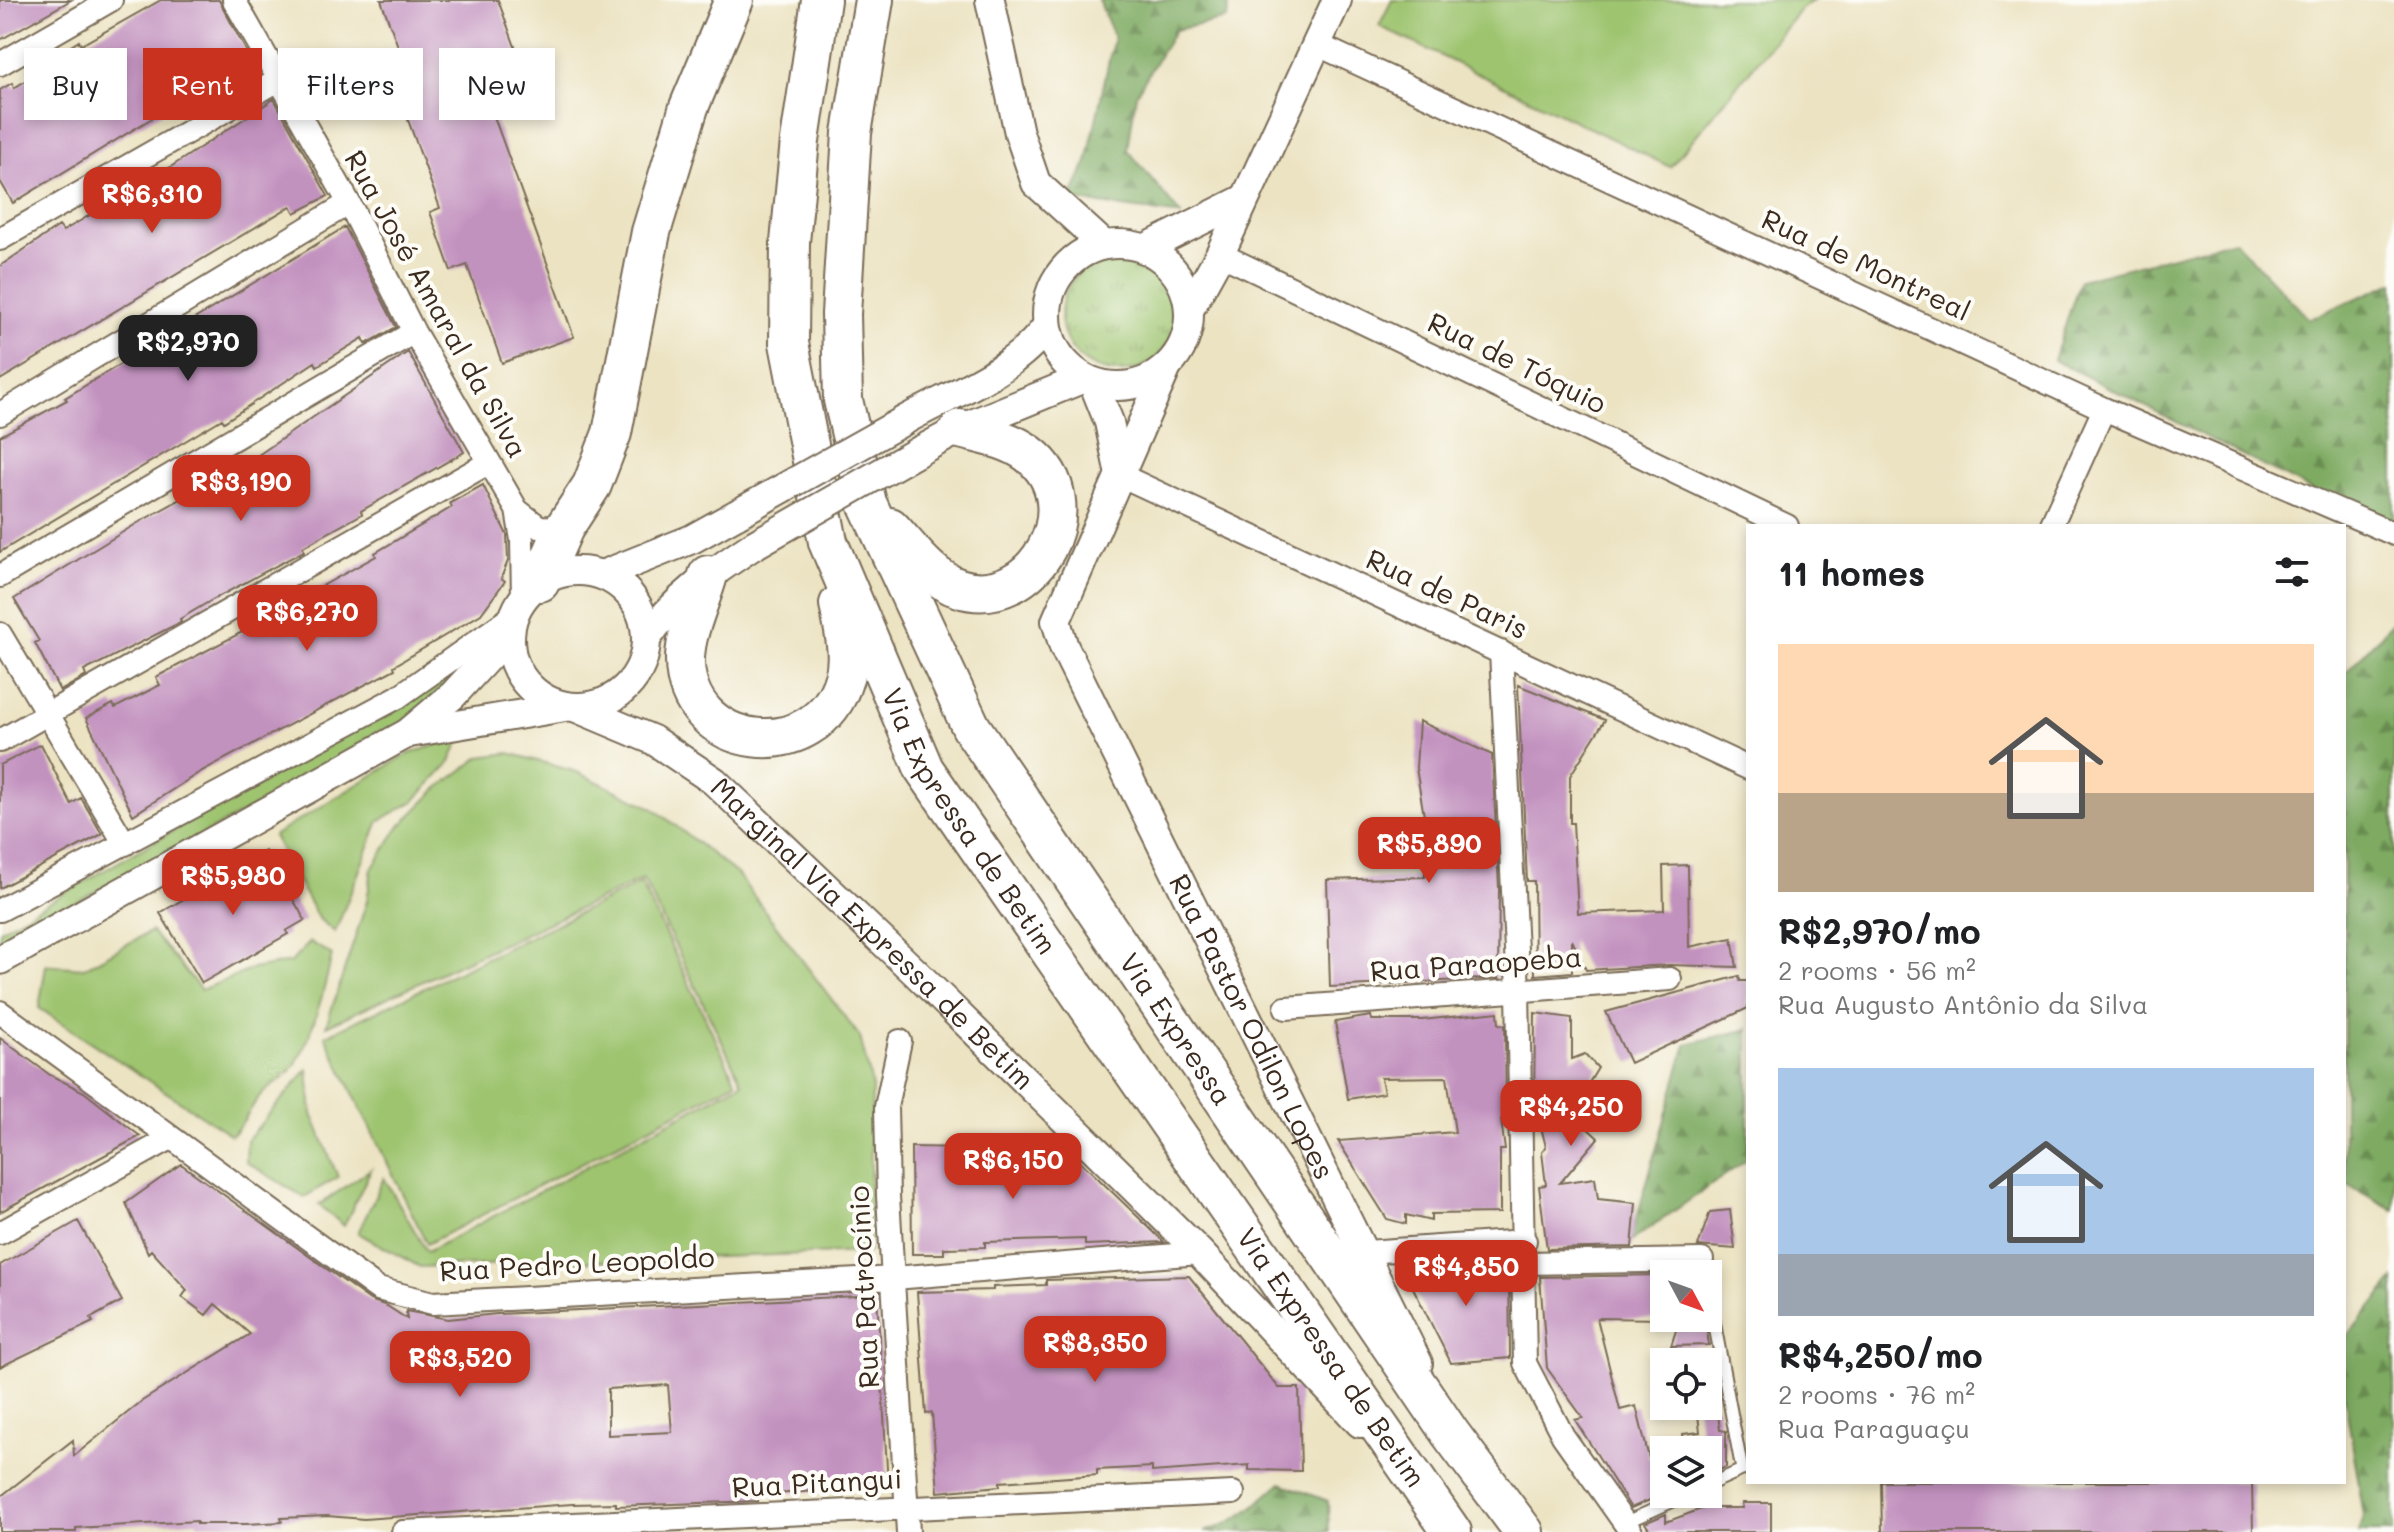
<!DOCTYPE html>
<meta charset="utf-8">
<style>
:root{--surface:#fff;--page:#f2f2f2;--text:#202124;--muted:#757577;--accent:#c8321e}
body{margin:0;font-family:Mali,sans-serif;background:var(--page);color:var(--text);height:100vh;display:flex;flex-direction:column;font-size:30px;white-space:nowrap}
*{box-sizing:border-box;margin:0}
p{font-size:26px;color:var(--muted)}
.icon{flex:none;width:44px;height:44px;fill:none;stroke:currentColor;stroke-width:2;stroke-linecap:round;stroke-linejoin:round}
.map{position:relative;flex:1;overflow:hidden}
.sheet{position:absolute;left:1746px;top:524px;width:600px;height:960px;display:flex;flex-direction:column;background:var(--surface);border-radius:0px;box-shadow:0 4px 12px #0003}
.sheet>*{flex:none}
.top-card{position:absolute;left:24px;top:48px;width:760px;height:72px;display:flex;gap:16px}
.needle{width:52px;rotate:131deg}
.fabs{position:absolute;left:1650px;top:1260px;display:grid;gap:16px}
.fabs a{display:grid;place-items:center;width:72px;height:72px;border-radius:0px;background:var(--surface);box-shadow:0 4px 12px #0003;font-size:40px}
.price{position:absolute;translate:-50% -68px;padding:0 18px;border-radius:16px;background:var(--accent);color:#fff;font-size:26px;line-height:52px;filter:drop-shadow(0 2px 4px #0008)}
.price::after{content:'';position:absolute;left:50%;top:48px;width:24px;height:18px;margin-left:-12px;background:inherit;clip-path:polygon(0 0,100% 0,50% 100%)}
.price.selected{background:#222;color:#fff}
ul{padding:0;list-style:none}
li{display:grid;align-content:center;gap:16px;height:424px;padding:0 32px}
li span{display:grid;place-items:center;height:248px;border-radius:0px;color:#555}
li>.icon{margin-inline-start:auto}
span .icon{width:144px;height:144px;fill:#fffc;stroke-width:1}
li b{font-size:34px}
h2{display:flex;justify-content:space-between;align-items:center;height:96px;padding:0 32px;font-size:34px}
.tag{padding:0 28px;border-radius:0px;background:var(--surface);box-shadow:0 4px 12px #0003;font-size:28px;line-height:72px}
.tag.selected{background:var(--accent);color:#fff}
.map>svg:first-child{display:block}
.grass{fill:#9ec470;stroke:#6c7747;stroke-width:2}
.forest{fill:url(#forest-firs);stroke:#5c6a40;stroke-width:2}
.park{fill:url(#park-tufts);stroke:#6c7747;stroke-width:2}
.building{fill:#c292bf;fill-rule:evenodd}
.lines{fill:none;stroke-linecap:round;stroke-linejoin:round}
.service-casing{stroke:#796b57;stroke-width:15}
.minor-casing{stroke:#796b57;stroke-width:26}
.tertiary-casing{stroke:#796b57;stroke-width:32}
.trunk-casing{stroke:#796b57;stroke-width:42}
.service{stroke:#fff;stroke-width:11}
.minor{stroke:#fff;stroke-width:22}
.tertiary{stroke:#fff;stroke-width:28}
.trunk{stroke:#fff;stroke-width:38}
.tertiary-bridge-casing{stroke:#796b57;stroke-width:32;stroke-linecap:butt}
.tertiary-bridge{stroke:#fff;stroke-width:28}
.labels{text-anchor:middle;stroke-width:8;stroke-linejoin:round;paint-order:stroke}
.street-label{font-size:28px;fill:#3b2a1e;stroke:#fdfcf7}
</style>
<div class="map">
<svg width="2394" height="1532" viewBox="0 0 2394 1532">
<defs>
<pattern id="forest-firs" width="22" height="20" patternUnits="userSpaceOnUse" patternTransform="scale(2)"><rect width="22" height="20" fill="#7eaa62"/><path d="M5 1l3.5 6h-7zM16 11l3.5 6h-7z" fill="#688b50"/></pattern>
<pattern id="park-tufts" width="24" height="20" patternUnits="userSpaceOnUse" patternTransform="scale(2)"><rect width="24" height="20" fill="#9ec470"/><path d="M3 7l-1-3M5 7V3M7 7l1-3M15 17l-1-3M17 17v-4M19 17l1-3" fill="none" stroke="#829f5b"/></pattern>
</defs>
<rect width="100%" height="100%" fill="#fdfcf7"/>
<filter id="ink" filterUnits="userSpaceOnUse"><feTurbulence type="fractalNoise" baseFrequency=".0125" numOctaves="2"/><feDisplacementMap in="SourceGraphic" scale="16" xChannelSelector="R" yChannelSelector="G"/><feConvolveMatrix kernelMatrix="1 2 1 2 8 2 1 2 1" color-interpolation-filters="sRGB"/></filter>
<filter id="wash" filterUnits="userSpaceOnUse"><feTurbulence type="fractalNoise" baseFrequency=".006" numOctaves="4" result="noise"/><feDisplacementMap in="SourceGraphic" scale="32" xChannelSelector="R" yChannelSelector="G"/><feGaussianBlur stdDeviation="1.8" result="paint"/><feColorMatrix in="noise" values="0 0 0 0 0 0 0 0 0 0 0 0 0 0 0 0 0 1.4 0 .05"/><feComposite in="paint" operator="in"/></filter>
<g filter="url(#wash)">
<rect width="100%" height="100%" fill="#ece3c2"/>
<!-- grass -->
<path class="grass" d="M1392,0H1813L1799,11L1670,167L1379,26Z
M489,641L412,717L362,749L0,943V930L405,698Z
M462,736L449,764L414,801L379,821L335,932L318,918L273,836L406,755Z
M509,753L577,772L653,808L737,874L860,1037L872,1085L869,1252L420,1267L358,1233L384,1178L427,1252L742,1083L643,879L326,1026L367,901L372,869L398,828L437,789L480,757Z
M641,883L736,1082L427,1244L325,1036Z
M151,931L201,990L253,969L291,962L310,942L332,955C326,983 309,1051 290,1071C281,1080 270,1086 261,1095C249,1108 245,1124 231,1135L39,1008L46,965L84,968Z
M308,1069L312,1114L338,1177L304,1197L246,1162L247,1140Z
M371,1169L344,1226L319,1205Z"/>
<!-- forest -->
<path class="forest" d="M1099,0H1229L1227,19L1175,30L1136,94L1128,150L1181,215L1070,200L1087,162L1114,37Z
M2234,240L2309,319L2394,282V532L2054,360L2080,280Z
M2394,621V1210L2344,1183V674Z
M1748,1029V1159L1630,1242L1686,1044Z
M2394,1279V1532H2359L2364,1516L2344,1394V1340Z
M1281,1483L1328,1501L1329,1532H1204C1237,1523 1256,1505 1281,1483Z"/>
<!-- park -->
<path class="park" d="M1061 315a57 57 0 1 1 114 0a57 57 0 1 1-114 0Z"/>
<g id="blocks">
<!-- building -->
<path class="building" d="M0,0H71L0,40Z
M161,0H219L259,75L228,93L221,84L175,112L172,106L13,203L0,181V90L12,83L14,88L58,60L55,56L79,41L81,45Z
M381,0H498L518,55L477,70L574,337L502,363L467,265L451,271L430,212L440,208L399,95L414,90Z
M274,99L328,196L295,213L291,206L0,380V266L59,226L63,231L166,170Z
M345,227L396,327L366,344L363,338L317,366L315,362L224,422L222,419L0,552V436L67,400L65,398Z
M408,352L464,452L361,511L362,514L303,547L304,551L212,600L180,619L181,622L84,671L86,676L60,691L35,643L39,641L14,599L136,524L251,460Z
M483,485L507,535L508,561L501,578L505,581L481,614L394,666L395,669L200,772L133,815L86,718L113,704L115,708L160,685L156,677L317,593L315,590L376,556L375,553L452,507L450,503Z
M1518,685L1605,720L1570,776V823H1573L1578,913L1664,910L1663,866L1688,865L1689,947L1732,938L1737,967L1669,965L1586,970L1572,940V972L1535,975L1534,881H1527Z
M1419,721L1492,755L1499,888L1498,978L1330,987L1327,880L1425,877V822L1416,768Z
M41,744L71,804L81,798L102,834L0,888V765Z
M265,851L305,920L286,931L288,934L202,983L160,913Z
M1739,976L1740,981H1748V1008L1630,1063L1606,1012Z
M1498,1012L1499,1024L1505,1025L1506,1119L1501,1120L1505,1150H1500V1213L1431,1214V1221L1406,1215V1224L1387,1219L1338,1141L1455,1132L1447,1077L1381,1078L1384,1093L1348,1099L1335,1022L1371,1016L1372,1020H1422Z
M1535,1013L1572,1018V1059L1585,1054L1598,1068L1578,1101L1581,1105L1572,1114L1598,1138L1560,1183L1595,1178L1598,1199L1636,1203L1632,1247L1547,1249L1539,1186L1546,1185L1542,1152L1546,1147L1538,1115L1534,1116Z
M0,1038L50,1075L84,1092L140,1136L0,1212Z
M911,1147L968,1148V1152L1035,1149L1079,1160L1164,1242L1085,1245V1239L985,1242V1247L944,1248V1254H912Z
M181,1164L370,1300L387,1306L407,1319L406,1311L448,1319L497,1314L877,1295L888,1486L774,1494L758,1498V1501L616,1506V1503L572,1504L364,1519L327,1516L281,1518L282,1522L246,1524H197V1521L76,1528V1532H0V1497L73,1440L74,1456L142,1401L250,1334L215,1304L206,1315L182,1297L187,1290L151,1250L148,1253L126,1203ZM668,1385L672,1432L608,1435V1389Z
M1730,1210L1735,1249L1698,1246L1710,1212Z
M78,1221L122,1301L91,1318L93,1322L0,1367V1265Z
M1509,1264L1510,1358L1451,1363L1402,1266Z
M1664,1275V1319L1597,1318L1620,1410L1636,1406L1649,1458H1664V1494L1631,1508L1575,1420L1583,1418L1547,1368L1540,1277Z
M1189,1276L1279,1388H1299L1301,1471L1249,1470V1465L1152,1472V1467L1097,1470V1475L1000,1482V1486L938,1492L932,1413L926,1414L917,1292L993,1290V1287L1046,1285V1280Z
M1680,1318H1705L1709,1345L1671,1346Z
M1697,1406H1717L1720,1430L1726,1431V1467L1708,1475V1450H1685L1683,1434L1700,1432Z
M1881,1482H2252L2253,1532H1882Z
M1742,1503H1771V1532H1645L1649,1529L1645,1523L1666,1514V1522L1704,1508H1743Z"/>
</g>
</g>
<g filter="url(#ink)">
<use href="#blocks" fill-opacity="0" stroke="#796b57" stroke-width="2"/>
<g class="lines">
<!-- service casing -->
<g class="service-casing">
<path id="service" d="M1708,1289L1742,1470L1708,1485
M1624,1523L1689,1494"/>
</g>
<!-- minor casing -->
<g class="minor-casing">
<path id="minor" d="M234,0L349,203L414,332L517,510L539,527L564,528
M1316,44L2104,409L2394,534
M0,64L111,0
M0,239L277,81
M1220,254L1787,526
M0,414L349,203
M1120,475L1748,768
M517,510L522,540L523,599
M2051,526L2104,409
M0,576L414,332
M0,634L125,844
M1501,652L1518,990L1525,1363L1563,1436L1631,1532
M0,741L488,463
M0,910L398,697L514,615
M1286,1008L1670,979
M0,1012L378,1289L433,1303L894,1278L1200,1253
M900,1041L886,1107L888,1196L908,1532
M0,1233L171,1138
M1366,1252L1525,1241
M1524,1263L1702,1260
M403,1532L1233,1493"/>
</g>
<!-- tertiary casing -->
<g class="tertiary-casing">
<g id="tertiary">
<path d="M990,0L1019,133L1036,183L1104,245"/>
<circle cx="1118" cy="315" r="71"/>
<path d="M1144,249L1244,199"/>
<path d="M1189,310L1220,254L1337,0"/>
<path id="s1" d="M1167,367L1056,621L1064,647L1418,1363"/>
<path d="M1093,382L1109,422L1120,475"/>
<path d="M905,420C953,393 1015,371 1047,326"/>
<path d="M921,450L960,429L1084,378"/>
<circle cx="578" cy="639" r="68"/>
<path d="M602,575L692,539L737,514"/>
<path d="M646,639C674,598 713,572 754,545"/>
<path id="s2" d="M577,708L653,740L714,781L916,973L1200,1253L1360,1423"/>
<path d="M409,733L565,707"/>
<path d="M0,960L408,733L453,695L510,633"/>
</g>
</g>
<!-- trunk casing -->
<g class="trunk-casing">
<g id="trunk">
<path id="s3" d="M821,0L800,141L790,242L789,343L828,542L924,769L1452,1532"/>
<path id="s4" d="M874,0L852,133L841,314L843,400L867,503L971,727L1450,1433L1524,1532"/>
<path d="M890,527C909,547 931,579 959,588C1035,612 1093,503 1029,454C1009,439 984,435 960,429"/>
<path d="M708,575C701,601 686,630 685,658C683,752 818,769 844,678C851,654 843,628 839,604"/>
<path d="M540,582L564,528L592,485L612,433L651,232L689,107L734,0"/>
</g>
</g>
<!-- service -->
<use href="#service" class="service"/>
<!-- minor -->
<use href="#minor" class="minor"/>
<!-- tertiary -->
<use href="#tertiary" class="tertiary"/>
<!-- trunk -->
<use href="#trunk" class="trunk"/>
<!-- tertiary-bridge casing -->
<g class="tertiary-bridge-casing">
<path id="tertiary-bridge" d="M737,514L905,420
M754,545L921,450"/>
</g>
<!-- tertiary-bridge -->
<use href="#tertiary-bridge" class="tertiary-bridge"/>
</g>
</g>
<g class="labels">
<!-- street labels -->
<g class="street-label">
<text transform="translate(1866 265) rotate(25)" y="10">Rua de Montreal</text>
<text transform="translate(436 304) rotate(61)" y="10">Rua José Amaral da Silva</text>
<text transform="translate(1517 363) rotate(26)" y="10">Rua de Tóquio</text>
<text transform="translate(1447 594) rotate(25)" y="10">Rua de Paris</text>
<text dy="10" stroke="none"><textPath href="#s3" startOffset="862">Via Expressa de Betim</textPath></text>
<text dy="10" stroke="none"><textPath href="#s2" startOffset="376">Marginal Via Expressa de Betim</textPath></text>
<text transform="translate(1476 964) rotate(-4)" y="10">Rua Paraopeba</text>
<text dy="10" stroke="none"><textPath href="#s1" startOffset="728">Rua Pastor Odilon Lopes</textPath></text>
<text dy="10" stroke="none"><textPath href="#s4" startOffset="1120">Via Expressa</textPath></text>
<text transform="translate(577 1264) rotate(-3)" y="10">Rua Pedro Leopoldo</text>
<text transform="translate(864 1287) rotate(-93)" y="10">Rua Patrocínio</text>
<text dy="10" stroke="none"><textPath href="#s3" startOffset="1510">Via Expressa de Betim</textPath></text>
<text transform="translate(817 1483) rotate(-3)" y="10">Rua Pitangui</text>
</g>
</g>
</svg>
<div class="fabs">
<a><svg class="needle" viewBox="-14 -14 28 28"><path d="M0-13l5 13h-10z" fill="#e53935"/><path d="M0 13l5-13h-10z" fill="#757577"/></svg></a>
<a><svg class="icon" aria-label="locate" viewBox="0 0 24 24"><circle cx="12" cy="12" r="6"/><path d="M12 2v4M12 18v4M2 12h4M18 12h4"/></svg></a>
<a><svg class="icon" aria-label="layers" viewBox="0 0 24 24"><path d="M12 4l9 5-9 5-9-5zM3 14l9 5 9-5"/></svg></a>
</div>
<b class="price" style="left:152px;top:235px">R$6,310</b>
<b class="price selected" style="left:188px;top:383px">R$2,970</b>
<b class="price" style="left:241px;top:523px">R$3,190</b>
<b class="price" style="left:307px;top:653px">R$6,270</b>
<b class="price" style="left:1429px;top:885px">R$5,890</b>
<b class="price" style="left:233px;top:917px">R$5,980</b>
<b class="price" style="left:1571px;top:1148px">R$4,250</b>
<b class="price" style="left:1013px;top:1201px">R$6,150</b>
<b class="price" style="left:1466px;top:1308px">R$4,850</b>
<b class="price" style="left:1095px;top:1384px">R$8,350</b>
<b class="price" style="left:460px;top:1399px">R$3,520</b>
<div class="top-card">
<a class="tag">Buy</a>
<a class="tag selected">Rent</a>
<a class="tag">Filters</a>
<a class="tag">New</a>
</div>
<section class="sheet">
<h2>11 homes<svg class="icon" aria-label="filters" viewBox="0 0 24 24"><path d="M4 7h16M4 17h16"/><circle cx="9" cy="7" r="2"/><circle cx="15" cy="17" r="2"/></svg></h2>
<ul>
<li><span style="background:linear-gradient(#ffd9b3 60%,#b9a48a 0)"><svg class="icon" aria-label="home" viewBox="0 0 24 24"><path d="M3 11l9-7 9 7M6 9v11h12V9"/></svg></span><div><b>R$2,970/mo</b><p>2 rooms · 56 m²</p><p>Rua Augusto Antônio da Silva</p></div></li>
<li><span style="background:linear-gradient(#a9c7e8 75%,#9aa5b1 0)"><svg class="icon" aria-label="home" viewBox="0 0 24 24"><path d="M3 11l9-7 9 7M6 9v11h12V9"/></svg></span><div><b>R$4,250/mo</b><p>2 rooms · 76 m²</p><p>Rua Paraguaçu</p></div></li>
</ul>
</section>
</div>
